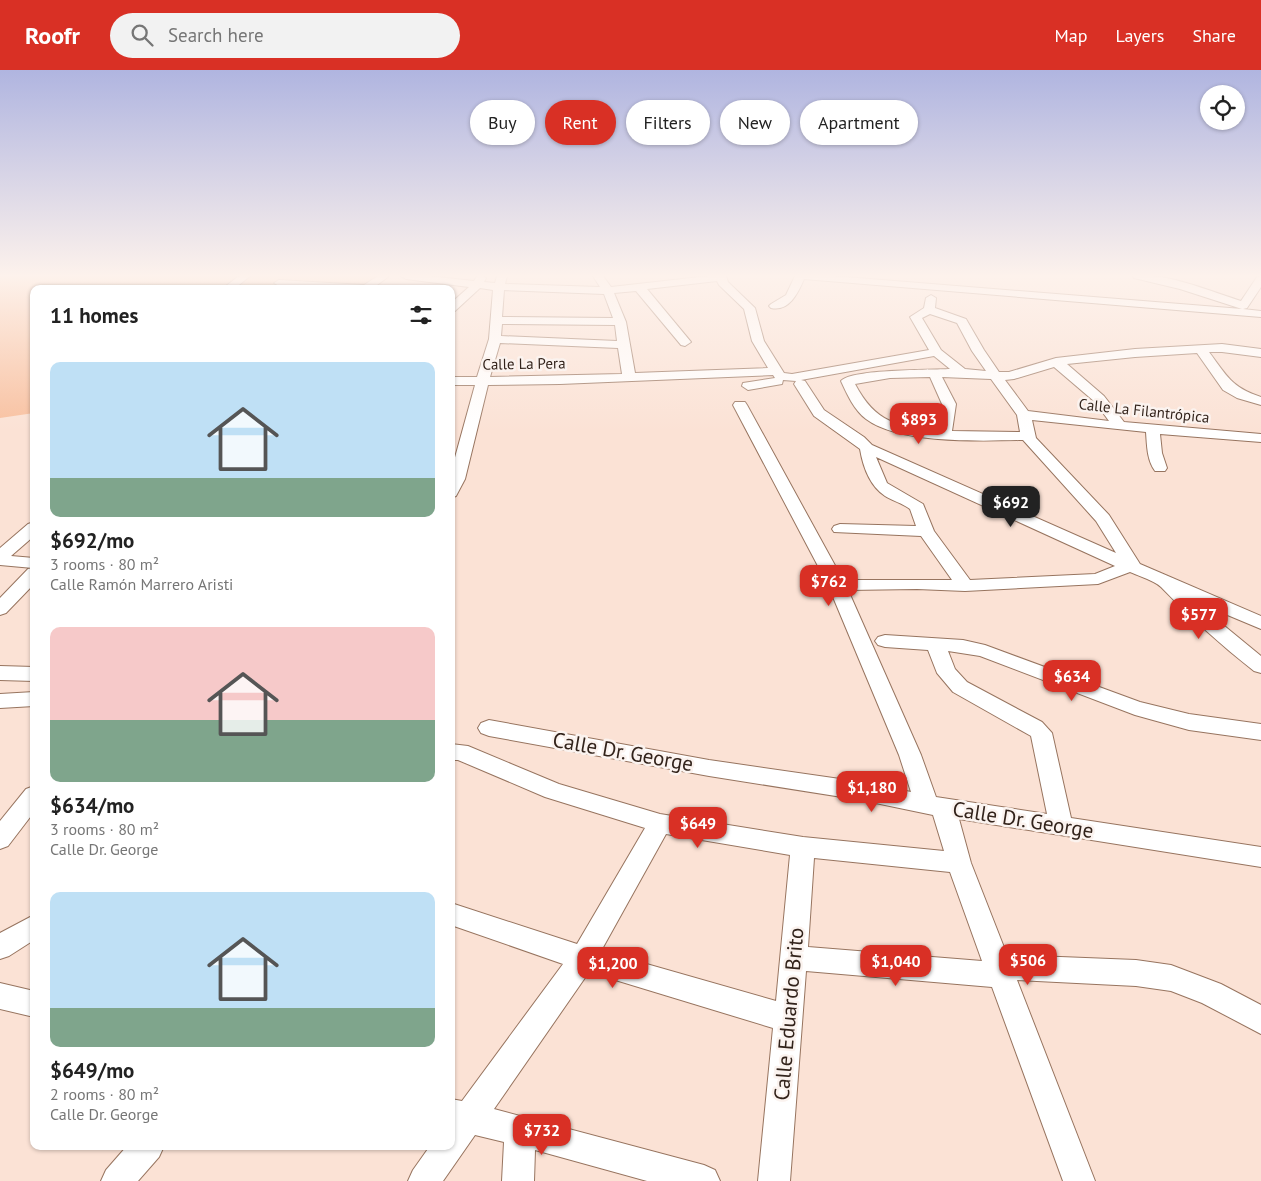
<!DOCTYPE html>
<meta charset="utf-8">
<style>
:root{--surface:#fff;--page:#f2f2f2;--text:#222;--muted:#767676;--accent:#d93025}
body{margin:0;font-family:"PT Sans",sans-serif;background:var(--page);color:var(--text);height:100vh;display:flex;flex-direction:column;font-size:19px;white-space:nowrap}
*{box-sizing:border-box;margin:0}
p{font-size:16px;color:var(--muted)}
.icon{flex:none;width:28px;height:28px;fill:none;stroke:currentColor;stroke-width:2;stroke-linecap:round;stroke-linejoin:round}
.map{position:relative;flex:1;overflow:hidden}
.panel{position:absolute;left:30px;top:215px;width:425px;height:865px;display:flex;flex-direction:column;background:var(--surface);border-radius:10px;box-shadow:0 1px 4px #0004}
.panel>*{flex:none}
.guide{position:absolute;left:470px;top:30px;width:475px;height:45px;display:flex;gap:10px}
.fabs{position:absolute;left:1200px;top:15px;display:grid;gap:10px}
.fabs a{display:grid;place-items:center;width:45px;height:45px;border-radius:50%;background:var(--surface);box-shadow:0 1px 4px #0004;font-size:25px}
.price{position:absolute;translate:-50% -42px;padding:0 11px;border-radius:10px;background:var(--accent);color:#fff;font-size:16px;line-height:32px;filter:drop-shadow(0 1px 2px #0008)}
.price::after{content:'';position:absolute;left:50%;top:30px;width:15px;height:11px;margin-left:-8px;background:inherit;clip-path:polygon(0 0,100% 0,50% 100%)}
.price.current{background:#222;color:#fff}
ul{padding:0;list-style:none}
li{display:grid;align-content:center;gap:10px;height:265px;padding:0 20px}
li span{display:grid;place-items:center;height:155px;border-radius:10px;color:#555}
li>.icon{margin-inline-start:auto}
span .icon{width:90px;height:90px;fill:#fffc;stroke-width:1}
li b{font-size:21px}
h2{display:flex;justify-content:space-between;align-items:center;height:60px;padding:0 20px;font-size:21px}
.tag{padding:0 18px;border-radius:22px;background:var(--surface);box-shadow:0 1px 4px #0004;font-size:18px;line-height:45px}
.tag.current{background:var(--accent);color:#fff}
header{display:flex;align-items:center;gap:30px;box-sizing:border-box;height:70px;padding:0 25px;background:var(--accent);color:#fff}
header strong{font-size:24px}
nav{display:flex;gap:28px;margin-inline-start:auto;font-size:18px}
.search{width:350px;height:45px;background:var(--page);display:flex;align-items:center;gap:12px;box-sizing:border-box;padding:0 18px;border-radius:28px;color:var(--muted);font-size:19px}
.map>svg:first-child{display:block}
.green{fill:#f8c09f}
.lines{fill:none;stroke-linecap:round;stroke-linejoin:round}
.street-casing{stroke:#97745f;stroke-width:2}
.street{fill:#fff;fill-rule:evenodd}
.labels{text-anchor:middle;stroke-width:5;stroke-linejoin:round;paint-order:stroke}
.far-street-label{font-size:15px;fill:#32231b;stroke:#fbf3ef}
.near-street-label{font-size:21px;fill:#32231b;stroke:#fbf3ef}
</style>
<header>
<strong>Roofr</strong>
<div class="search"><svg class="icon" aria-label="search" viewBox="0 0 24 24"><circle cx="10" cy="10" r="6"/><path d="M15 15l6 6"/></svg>Search here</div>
<nav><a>Map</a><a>Layers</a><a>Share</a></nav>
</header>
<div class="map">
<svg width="1261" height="1111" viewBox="0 0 1261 1111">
<rect width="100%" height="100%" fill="#fbe2d5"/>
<!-- green -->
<path class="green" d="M0,206H379L370,219H34V343L0,348Z"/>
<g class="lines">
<!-- street casing -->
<g class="street-casing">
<path id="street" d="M239,206H250L234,219H222Z
M378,206H389L372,219L279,216L274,213L279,210L364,215Z
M401,206H428L474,211L477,206H484L486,208L484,212L495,213L497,206H507L505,214L600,217L593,206H603L611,217L709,206H726L728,212L755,238L764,271L784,303L792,304L929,280L910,247L924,238L926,228L931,225L936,228L935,238L966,249L984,280L999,302H1009L1056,288L1135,279L1222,274L1261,279V287L1222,282H1209C1227,306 1231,317 1261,327V335L1237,328L1223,320L1197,283L1135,287L1067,294L1104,326L1124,352L1261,364V372L1160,364L1162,383L1167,398L1165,401H1155C1147,390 1147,376 1146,362L1032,350L1036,368L1109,445L1140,494L1261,546V559L1194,531L1261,586V603L1254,601C1221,575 1190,547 1161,517C1155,511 1139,506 1130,502L1098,514L965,521L917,519L848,520L921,685L936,727L1047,744L1031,666L953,622L937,603L928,580L885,577L878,575L875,571L878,567L885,565L963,570L985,575L1140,632L1189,644L1261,654V670L1189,660L1135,645L980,586L948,581L955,599L967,612L1042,652L1052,663L1071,748L1261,777V797L959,749L971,793L1007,885L1136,890L1171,895L1221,914L1261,935V964L1202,933L1171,921L1136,916L1017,910L1095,1111H1063L992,917L806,901L790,1111H758L773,958L589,902L494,1039L704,1095L715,1100L720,1111H647L535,1080L534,1111H502L504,1072L475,1065L443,1111H408L413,1100L430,1076H451V1029L462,1031L563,894L451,855V833L577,874L645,758L545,727L458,690H451V674L468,676L559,714L660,744L803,767L944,781L933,745L861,730L709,706L489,666L481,663L478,658L481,653L489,650L709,690L861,712L911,722L899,685L828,515L733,335L735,332H745L747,335L843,510H952L921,466L834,462L832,459L834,456L840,454L916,456L910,439C902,433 893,431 885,426C870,416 863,397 860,379L814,346L794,314L796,311L783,310L782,314L748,320L742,316L743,313L775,308L773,305L560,314L488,315L465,409L456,426L451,428V402L475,315H451V307H477L489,269L493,220L480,218L455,241L451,242V233L469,217L406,209ZM717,211L719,215L744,239L752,271L768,298L635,303L626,252L614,223L636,221L681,275L685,276L691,272L647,219ZM504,220L604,224L613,248L502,247ZM930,244L957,253L972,281L986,301L965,299L941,280L922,248ZM502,254L615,255L617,271L501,266ZM500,273L618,278L622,304L490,307ZM934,286L950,299C931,300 851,299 841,311C847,324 854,340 866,349C899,374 981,371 1023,370L1096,451L1116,483L872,375L864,367L824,340L805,311L801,310ZM1054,297L1095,332L1109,351L1028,341L1005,310L1014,309ZM930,307L942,334L939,360C897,356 876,354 855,314L890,308ZM942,307L991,309L1017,345L1020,362L952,361L956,334ZM876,387L1115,496L1095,504L970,510L934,461L923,434L887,413ZM666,764L790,785L776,931L601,881ZM814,788L950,802L982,891L808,877Z
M795,206H833L1242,239L1180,219L1134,208L1133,206C1166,202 1209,221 1241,231L1257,207L1261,206V217L1247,238L1243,239L1261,241V247L804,209C798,223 789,242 771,238L769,236L771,234L786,225Z
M34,452V466L11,486L34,488V514L6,543L0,545V528L28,499L33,498L0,495V478L28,454Z
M0,596L34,597V611L0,610Z
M34,622V636L0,638V624Z
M34,716V742L8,776L0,779V751L26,719Z
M34,845V870L9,886L0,889V863Z
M0,913L34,921V947L0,939Z
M127,1076H164L159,1087L138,1111H101L106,1100Z"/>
</g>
<!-- street -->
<use href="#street" class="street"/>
</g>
<!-- sky -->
<linearGradient id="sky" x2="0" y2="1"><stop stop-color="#b0b5e0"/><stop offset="0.57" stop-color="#fdf2ec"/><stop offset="1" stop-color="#fdf2ec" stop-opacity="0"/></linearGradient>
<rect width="1261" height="361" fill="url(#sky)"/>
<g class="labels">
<!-- far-street labels -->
<g class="far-street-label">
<text transform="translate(524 294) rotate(-1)" y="5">Calle La Pera</text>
<text transform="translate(1144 341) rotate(6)" y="5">Calle La Filantrópica</text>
</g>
<!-- near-street labels -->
<g class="near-street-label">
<text transform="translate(623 682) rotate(10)" y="7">Calle Dr. George</text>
<text transform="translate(1023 750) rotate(9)" y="7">Calle Dr. George</text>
<text transform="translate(789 944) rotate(-85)" y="7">Calle Eduardo Brito</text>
</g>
</g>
</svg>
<div class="fabs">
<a><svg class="icon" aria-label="locate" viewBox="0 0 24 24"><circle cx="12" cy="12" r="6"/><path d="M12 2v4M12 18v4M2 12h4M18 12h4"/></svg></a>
</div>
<b class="price" style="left:919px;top:375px">$893</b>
<b class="price current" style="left:1011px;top:458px">$692</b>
<b class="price" style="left:829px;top:537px">$762</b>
<b class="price" style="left:1199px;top:570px">$577</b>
<b class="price" style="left:1072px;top:632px">$634</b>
<b class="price" style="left:872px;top:743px">$1,180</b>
<b class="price" style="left:698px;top:779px">$649</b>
<b class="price" style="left:1028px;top:916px">$506</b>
<b class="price" style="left:896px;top:917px">$1,040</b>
<b class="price" style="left:613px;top:919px">$1,200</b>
<b class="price" style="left:542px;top:1086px">$732</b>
<div class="guide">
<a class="tag">Buy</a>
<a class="tag current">Rent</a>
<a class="tag">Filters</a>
<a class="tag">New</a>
<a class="tag">Apartment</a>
</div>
<section class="panel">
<h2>11 homes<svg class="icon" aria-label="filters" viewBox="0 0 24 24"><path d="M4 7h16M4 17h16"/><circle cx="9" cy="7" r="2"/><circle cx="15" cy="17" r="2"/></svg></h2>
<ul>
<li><span style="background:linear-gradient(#bfe0f5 75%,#7fa58c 0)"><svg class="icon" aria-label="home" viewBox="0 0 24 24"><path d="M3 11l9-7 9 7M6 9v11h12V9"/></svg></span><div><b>$692/mo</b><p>3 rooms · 80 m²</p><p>Calle Ramón Marrero Aristi</p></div></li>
<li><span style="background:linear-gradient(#f6c9c9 60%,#7fa58c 0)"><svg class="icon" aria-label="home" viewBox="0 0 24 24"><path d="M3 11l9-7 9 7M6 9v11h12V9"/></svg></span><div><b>$634/mo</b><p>3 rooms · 80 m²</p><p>Calle Dr. George</p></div></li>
<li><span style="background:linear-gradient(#bfe0f5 75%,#7fa58c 0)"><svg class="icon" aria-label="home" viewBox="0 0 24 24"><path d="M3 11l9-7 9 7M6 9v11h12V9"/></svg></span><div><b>$649/mo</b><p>2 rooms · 80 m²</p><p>Calle Dr. George</p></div></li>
</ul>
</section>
</div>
